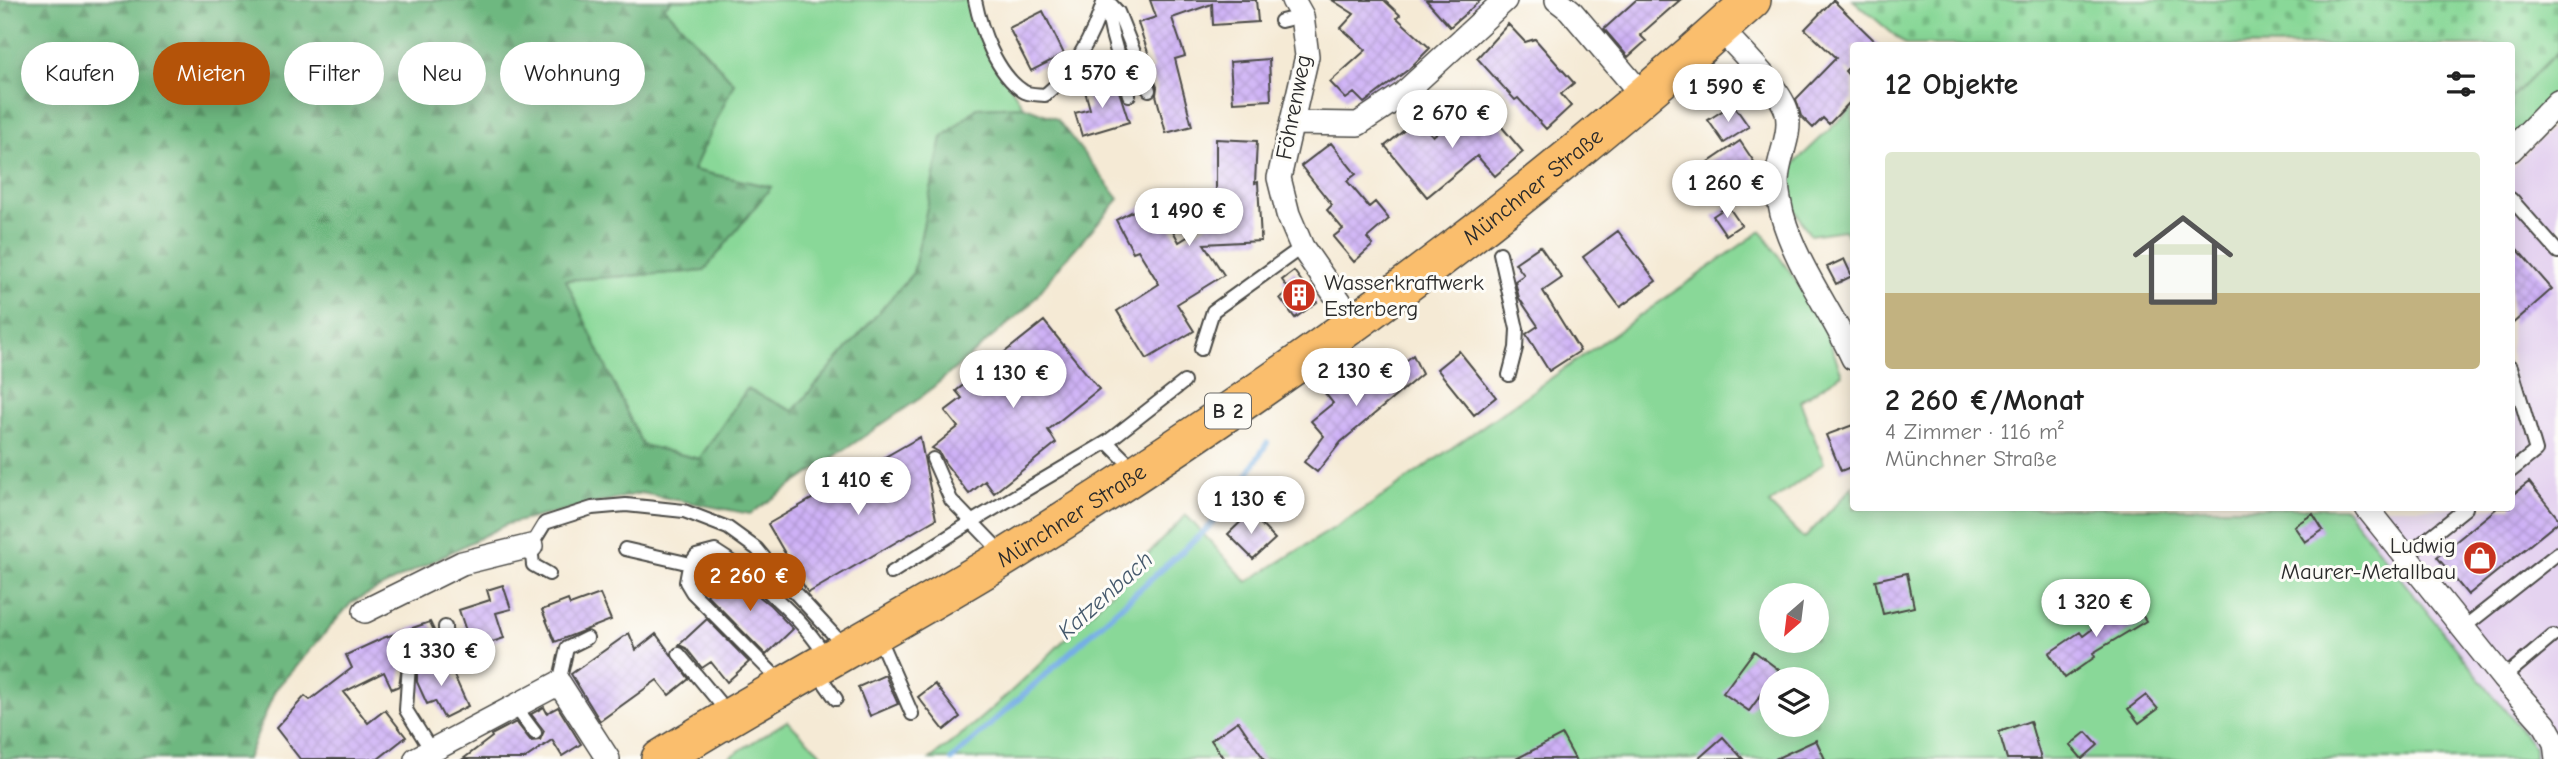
<!DOCTYPE html>
<html lang="de">
<meta charset="utf-8">
<style>
:root{--surface:#fff;--page:#f6f6f6;--text:#222;--muted:#767676;--line:#e0e0e0;--accent:#b45309}
body{margin:0;font-family:"Comic Neue",sans-serif;background:var(--page);color:var(--text);height:100vh;display:flex;flex-direction:column;font-size:26px;white-space:nowrap}
*{box-sizing:border-box;margin:0}
p{font-size:23px;color:var(--muted)}
.icon{flex:none;width:38px;height:38px;fill:none;stroke:currentColor;stroke-width:2;stroke-linecap:round;stroke-linejoin:round}
.map{position:relative;flex:1;overflow:hidden}
.drawer{position:absolute;left:1850px;top:42px;width:665px;height:469px;display:flex;flex-direction:column;background:var(--surface);border-radius:7px;box-shadow:0 4px 18px #0003}
.drawer>*{flex:none}
.guide{position:absolute;left:21px;top:42px;width:665px;height:63px;display:flex;gap:14px}
.needle{width:46px;rotate:208deg}
.fabs{position:absolute;left:1759px;top:583px;display:grid;gap:14px}
.fabs a{display:grid;place-items:center;width:70px;height:70px;border-radius:50%;background:var(--surface);box-shadow:0 4px 18px #0003;font-size:35px}
.price{position:absolute;translate:-50% -60px;padding:0 16px;border-radius:24px;background:#fff;color:#222;font-size:23px;line-height:46px;filter:drop-shadow(0 2px 4px #0008)}
.price::after{content:'';position:absolute;left:50%;top:42px;width:21px;height:16px;margin-left:-10px;background:inherit;clip-path:polygon(0 0,100% 0,50% 100%)}
.price.selected{background:var(--accent);color:#fff}
ul{padding:0;list-style:none}
li{display:grid;align-content:center;gap:14px;height:371px;padding:0 35px}
li+li{border-top:2px solid var(--line)}
li span{display:grid;place-items:center;height:217px;border-radius:7px;color:#555}
li>.icon{margin-inline-start:auto}
span .icon{width:126px;height:126px;fill:#fffc;stroke-width:1}
li b{font-size:30px}
h2{display:flex;justify-content:space-between;align-items:center;height:84px;padding:0 35px;font-size:30px}
.chip{padding:0 24px;border-radius:32px;background:var(--surface);box-shadow:0 4px 18px #0003;font-size:24px;line-height:63px}
.chip.selected{background:var(--accent);color:#fff}
.map>svg:first-child{display:block}
.built{fill:#e5d3f0}
.green{fill:#89d898;stroke:#5a8262;stroke-width:2;fill-rule:evenodd}
.forest{fill:url(#forest-firs);stroke:#4c7256;stroke-width:2}
.cemetery{fill:url(#cemetery-stones);stroke:#5a8262;stroke-width:2}
.lines{fill:none;stroke-linecap:round;stroke-linejoin:round}
.stream{stroke:#74aee5;stroke-width:6}
.building{fill:url(#building-cross-hatch)}
.lane-casing{stroke:#494844;stroke-width:16}
.street-casing{stroke:#494844;stroke-width:26}
.primary-casing{stroke:#494844;stroke-width:40}
.lane{stroke:#fff;stroke-width:12}
.street{stroke:#fff;stroke-width:23}
.primary{stroke:#fabe6d;stroke-width:37}
.labels{text-anchor:middle;stroke-width:6;stroke-linejoin:round;paint-order:stroke}
.shield{fill:#fdfcf7;stroke:#6a6a68;stroke-width:2}
.shield-label{font-size:21px;font-weight:bold;fill:#2b2b2b}
.street-label{font-size:23px;fill:#2b2b2b;stroke:#fdfcf7}
.poi-label{font-size:23px;fill:#2b2b2b;stroke:#fdfcf7;text-anchor:start}
.water-label{font-size:24px;font-style:italic;fill:#45596c;stroke:#fdfcf7}
</style>
<div class="map">
<svg width="2558" height="759" viewBox="0 0 2558 759">
<defs>
<pattern id="forest-firs" width="22" height="20" patternUnits="userSpaceOnUse" patternTransform="scale(1.75)"><rect width="22" height="20" fill="#6eb880"/><path d="M5 1l3.5 6h-7zM16 11l3.5 6h-7z" fill="#5b9669"/></pattern>
<pattern id="cemetery-stones" width="16" height="16" patternUnits="userSpaceOnUse" patternTransform="scale(1.75)"><rect width="16" height="16" fill="#89d898"/><path d="M2 7V4a2 2 0 0 1 4 0v3zM10 15v-3a2 2 0 0 1 4 0v3z" fill="#76ba83"/></pattern>
<pattern id="building-cross-hatch" width="8" height="8" patternUnits="userSpaceOnUse" patternTransform="scale(1.75)"><rect width="8" height="8" fill="#ceb1f6"/><path d="M0 0l8 8M0 8l8-8" fill="none" stroke="#b198d3"/></pattern>
</defs>
<rect width="100%" height="100%" fill="#fdfcf7"/>
<filter id="ink" filterUnits="userSpaceOnUse"><feTurbulence type="fractalNoise" baseFrequency=".0143" numOctaves="2"/><feDisplacementMap in="SourceGraphic" scale="14" xChannelSelector="R" yChannelSelector="G"/><feConvolveMatrix kernelMatrix="1 2 1 2 8 2 1 2 1" color-interpolation-filters="sRGB"/></filter>
<filter id="wash" filterUnits="userSpaceOnUse"><feTurbulence type="fractalNoise" baseFrequency=".00686" numOctaves="4" result="noise"/><feDisplacementMap in="SourceGraphic" scale="28" xChannelSelector="R" yChannelSelector="G"/><feGaussianBlur stdDeviation="1.57" result="paint"/><feColorMatrix in="noise" values="0 0 0 0 0 0 0 0 0 0 0 0 0 0 0 0 0 1.4 0 .05"/><feComposite in="paint" operator="in"/></filter>
<g filter="url(#wash)">
<rect width="100%" height="100%" fill="#f5ead5"/>
<!-- built -->
<path class="built" d="M2558,122V759H2535V748L2345,508H2511V168Z"/>
<!-- green -->
<path class="green" d="M672,0H975L979,37L1023,106L977,108L942,138L913,273L793,412L747,389L700,459L642,445L565,280L704,271L771,187L693,170L734,83L664,7Z
M2556,53L2558,96L2511,140V98Z
M1853,107V243L1844,230L1810,235L1777,180Z
M1761,231L1818,312L1842,374L1800,401L1824,463L1769,504L1804,539L1853,486V508H2345L2535,748V759H930C1024,689 1103,599 1186,515L1247,582L1366,508ZM1771,595H1816V640H1771ZM1771,679H1816V724H1771Z
M787,721L827,759H726Z"/>
<!-- forest -->
<path class="forest" d="M0,0H672L664,7L734,83L693,170L771,187L704,271L566,280L642,445L699,459L747,389L793,411L913,273L942,138L977,108L1023,106L1057,119L1119,199L1064,261L1028,307L919,399L750,514L641,493L507,524L352,602L275,690L247,759H0Z"/>
<!-- cemetery -->
<path class="cemetery" d="M1853,0H2558V54L2556,53L2511,98V46L1906,45Z"/>
<g class="lines">
<!-- stream -->
<path class="stream" d="M952,759L1210,526L1238,490L1267,443"/>
</g>
<g id="blocks">
<!-- building -->
<path class="building" d="M1150,0H1256L1258,22L1213,25L1212,4L1172,18L1185,56L1175,59L1192,126L1166,133L1156,95L1157,87L1151,71L1154,70L1138,23L1156,17Z
M1332,0H1384L1400,15L1397,18L1430,48L1409,69L1364,103L1354,93L1346,99L1330,82L1366,50L1341,28L1354,14Z
M1426,0H1481L1450,27Z
M1636,0H1680L1640,35L1646,41L1628,57L1604,29Z
M1833,0L1880,46H1853V75L1847,69L1845,71L1853,80V99L1829,124L1823,118L1813,128L1801,116L1796,99L1836,58L1805,29Z
M1043,11L1064,54L1031,71L1009,28Z
M1508,24L1525,42L1535,39L1574,83L1561,94L1571,106L1546,129L1518,98L1515,100L1477,58Z
M1269,59L1271,100L1233,102L1230,62Z
M1116,82L1129,122L1082,136L1075,113L1090,109L1085,91Z
M1733,104L1749,127L1724,143L1708,120Z
M1485,107L1523,152L1495,176L1477,156L1427,197L1385,146L1418,119L1433,136L1443,128L1451,137Z
M1216,139L1257,141L1255,183L1258,182L1261,241L1204,244L1224,275L1177,304L1194,331L1147,359L1117,311L1159,284L1138,250L1133,252L1116,220L1156,199L1179,242L1216,219Z
M1740,141L1763,175V184L1728,206L1700,168Z
M1331,143L1356,174L1347,181L1369,207L1375,202L1389,219L1367,238L1373,245L1354,262L1333,237L1343,229L1327,210L1332,205L1301,166Z
M1728,206L1741,225L1726,235L1713,216Z
M1618,231L1656,281L1620,307L1583,257Z
M2511,242L2552,289L2511,325Z
M1540,246L1562,278L1543,291L1580,351L1549,371L1526,334L1538,326L1519,298L1515,281L1524,275L1515,263Z
M1844,259L1852,276L1836,284L1827,267Z
M1294,271L1317,302L1295,318L1280,298L1290,291L1282,280Z
M1044,321L1099,389L1048,430L1056,443L994,493L985,481L969,494L945,463L939,452L932,448L958,427L945,411L962,398L956,391Z
M1459,351L1496,397L1474,415L1437,369Z
M1413,355L1422,374L1341,442L1317,472L1304,462L1324,436L1311,421L1333,403L1324,392L1347,373L1360,388L1365,384L1370,391Z
M1853,425V466L1841,471L1826,435Z
M920,437L936,519L808,593L768,524Z
M2529,482L2558,518V522L2468,595L2437,557L2497,508H2511V496Z
M1250,513L1275,539L1253,559L1228,534Z
M2313,514L2323,530L2305,542L2294,526Z
M730,573L770,605L793,629L766,655L707,595Z
M1907,573L1914,607L1883,614L1875,580Z
M503,585L511,609L496,613L504,638L472,649L459,610L490,600L487,590Z
M600,594L611,620L555,642L542,610L568,600L570,605Z
M2132,599L2146,621L2093,653L2095,657L2065,678L2049,653L2080,632L2083,636Z
M707,619L749,662L727,682L711,662L702,668L686,648L679,645Z
M430,622L437,637V645L403,658L399,686L392,689L384,672L344,692L368,723L385,710L406,737L378,759H300L276,728L305,696L310,700L352,668L346,655L383,638Z
M629,633L636,650L656,634L689,679L669,695L657,680L600,721L571,674Z
M1754,651L1779,670L1749,711L1723,693Z
M447,660L468,706L444,718L435,701L427,704L417,682V670Z
M885,675L898,704L870,716L858,687Z
M935,684L960,717L944,730L918,697Z
M2146,695L2158,709L2139,723L2128,709Z
M544,707L547,713L558,707L581,744L562,756L552,740L524,759H463L492,737L491,735L516,722L531,741L540,740L544,731L531,714Z
M1238,721L1255,746L1264,759H1224L1211,740Z
M2030,721L2041,759H2007L1999,732Z
M2086,732L2098,745L2082,759L2070,745Z
M1562,735L1575,759H1516Z
M1723,737L1743,759H1698Z
M1816,740L1825,759H1775Z"/>
</g>
</g>
<g filter="url(#ink)">
<use href="#blocks" fill-opacity="0" stroke="#494844" stroke-width="2"/>
<g class="lines">
<!-- lane casing -->
<g class="lane-casing">
<path id="lane" d="M975,0C981,30 996,73 1023,91C1028,95 1038,94 1045,95C1075,70 1093,37 1104,0
M1107,0L1118,12L1149,90
M1105,1L1112,34L1129,95
M1281,21L1302,16
M2511,199L2558,252
M1500,253L1517,329L1516,348L1509,375
M1201,349L1213,311L1302,247
M2511,367L2536,451L2511,471
M1107,442L1134,469
M933,459L951,500L1003,554
M625,549L691,564
M2406,556L2466,508
M891,573L973,521L1107,442L1184,382
M549,574L533,565L531,546L545,523L592,508L626,505L684,511L728,528L757,549L776,572L844,646
M2463,628L2558,553
M877,634L912,714
M679,654L728,713
M816,671L836,699
M2503,678L2553,636
M559,683L567,648L587,638
M783,684L692,592L686,582L689,566L696,556L715,551C748,571 807,622 825,656
M514,705L535,733
M431,750L406,710L409,664L446,651L445,627"/>
</g>
<!-- street casing -->
<g class="street-casing">
<path id="street" d="M1293,0L1302,16L1307,56L1279,178L1288,214L1302,247L1354,322
M1557,0L1570,10L1643,96
M1721,29C1737,48 1782,90 1787,113C1792,136 1777,159 1777,182C1777,192 1780,204 1782,214C1796,266 1831,310 1853,358
M1292,123L1358,124L1403,94L1505,0
M2511,150L2558,102
M2367,508L2503,678L2545,725L2555,743L2557,759
M365,611L462,563L531,546
M416,759L559,683L608,759"/>
</g>
<!-- primary casing -->
<g class="primary-casing">
<g id="primary">
<path id="s1" d="M660,759C774,688 893,626 1007,556C1270,393 1523,208 1752,0"/>
</g>
</g>
<!-- lane -->
<use href="#lane" class="lane"/>
<!-- street -->
<use href="#street" class="street"/>
<!-- primary -->
<use href="#primary" class="primary"/>
</g>
</g>
<!-- icons -->
<defs>
<g id="building-disc" transform="scale(1.75)"><circle r="9.5" fill="#c8321e" stroke="#fdfcf7"/><path d="M-4-6H4V6H1V3H-1V6H-4ZM-2.5-4.3h1.7v1.8h-1.7ZM.8-4.3h1.7v1.8H.8ZM-2.5-1h1.7V.8h-1.7ZM.8-1h1.7V.8H.8Z" fill="#fff"/></g>
<g id="shop-disc" transform="scale(1.75)"><circle r="9.5" fill="#c8321e" stroke="#fdfcf7"/><path d="M-5-2.5h2.3a2.7 3.5 0 0 1 5.4 0H5L5.5 6h-11ZM-1.5-2.5h3a1.5 2.3 0 0 0-3 0Z" fill="#fff"/></g>
</defs>
<g fill-rule="evenodd">
<use href="#building-disc" x="1299" y="295"/>
<use href="#shop-disc" x="2480" y="558"/>
</g>
<g class="labels">
<!-- shield labels -->
<rect class="shield" x="1205" y="393.5" width="46" height="35" rx="5"/>
<g class="shield-label">
<text x="1228" y="418">B 2</text>
</g>
<!-- street labels -->
<g class="street-label">
<text transform="translate(1293 107) rotate(-79)" y="8">Föhrenweg</text>
<text dy="8" stroke="none"><textPath href="#s1" startOffset="1045">Münchner Straße</textPath></text>
<text dy="8" stroke="none"><textPath href="#s1" startOffset="478">Münchner Straße</textPath></text>
</g>
<!-- poi labels -->
<g class="poi-label">
<text x="1324" y="290">Wasserkraftwerk<tspan x="1324" dy="26">Esterberg</tspan></text>
<text x="2456" y="553" text-anchor="end">Ludwig<tspan x="2456" dy="26">Maurer-Metallbau</tspan></text>
</g>
<!-- water labels -->
<g class="water-label">
<text transform="translate(1105 595) rotate(-42)" y="8">Katzenbach</text>
</g>
</g>
</svg>
<div class="fabs">
<a><svg class="needle" viewBox="-14 -14 28 28"><path d="M0-13l5 13h-10z" fill="#e53935"/><path d="M0 13l5-13h-10z" fill="#767676"/></svg></a>
<a><svg class="icon" aria-label="layers" viewBox="0 0 24 24"><path d="M12 4l9 5-9 5-9-5zM3 14l9 5 9-5"/></svg></a>
</div>
<b class="price" style="left:1102px;top:110px">1 570 €</b>
<b class="price" style="left:1728px;top:124px">1 590 €</b>
<b class="price" style="left:1452px;top:150px">2 670 €</b>
<b class="price" style="left:1727px;top:220px">1 260 €</b>
<b class="price" style="left:1189px;top:248px">1 490 €</b>
<b class="price" style="left:1356px;top:408px">2 130 €</b>
<b class="price" style="left:1013px;top:410px">1 130 €</b>
<b class="price" style="left:858px;top:517px">1 410 €</b>
<b class="price" style="left:1251px;top:536px">1 130 €</b>
<b class="price selected" style="left:750px;top:613px">2 260 €</b>
<b class="price" style="left:2096px;top:639px">1 320 €</b>
<b class="price" style="left:441px;top:688px">1 330 €</b>
<div class="guide">
<a class="chip">Kaufen</a>
<a class="chip selected">Mieten</a>
<a class="chip">Filter</a>
<a class="chip">Neu</a>
<a class="chip">Wohnung</a>
</div>
<section class="drawer">
<h2>12 Objekte<svg class="icon" aria-label="filters" viewBox="0 0 24 24"><path d="M4 7h16M4 17h16"/><circle cx="9" cy="7" r="2"/><circle cx="15" cy="17" r="2"/></svg></h2>
<ul>
<li><span style="background:linear-gradient(#dfe7d0 65%,#c2b280 0)"><svg class="icon" aria-label="home" viewBox="0 0 24 24"><path d="M3 11l9-7 9 7M6 9v11h12V9"/></svg></span><div><b>2 260 €/Monat</b><p>4 Zimmer · 116 m²</p><p>Münchner Straße</p></div></li>
</ul>
</section>
</div>
